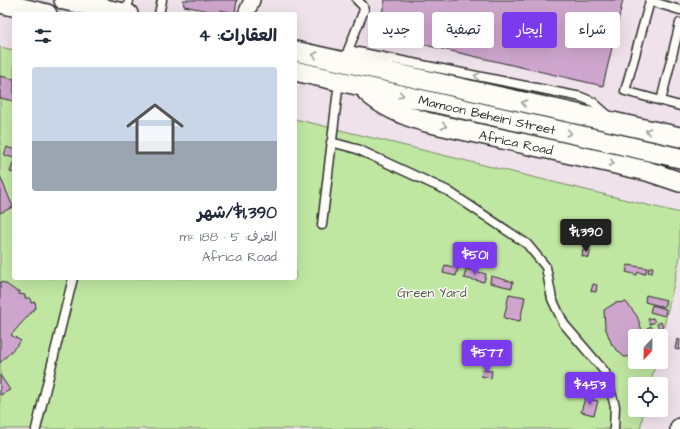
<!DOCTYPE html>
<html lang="ar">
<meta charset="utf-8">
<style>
:root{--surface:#fff;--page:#f6f6f7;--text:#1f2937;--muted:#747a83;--accent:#7c3aed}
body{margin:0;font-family:"Architects Daughter","Playpen Sans Arabic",sans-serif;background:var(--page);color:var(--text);direction:rtl;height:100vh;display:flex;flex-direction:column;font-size:15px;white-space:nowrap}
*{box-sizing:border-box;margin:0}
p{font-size:13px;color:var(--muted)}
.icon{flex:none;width:22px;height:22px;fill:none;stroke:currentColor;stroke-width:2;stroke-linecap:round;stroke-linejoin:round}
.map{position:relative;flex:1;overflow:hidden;direction:ltr}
.details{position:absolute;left:12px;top:12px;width:285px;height:268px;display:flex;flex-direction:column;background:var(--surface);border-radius:4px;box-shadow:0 4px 16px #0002;direction:rtl}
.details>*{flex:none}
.guide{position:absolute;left:309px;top:12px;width:311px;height:36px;direction:rtl;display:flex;gap:8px}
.needle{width:26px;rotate:202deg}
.fabs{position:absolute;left:628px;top:329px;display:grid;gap:8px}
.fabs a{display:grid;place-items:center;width:40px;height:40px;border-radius:4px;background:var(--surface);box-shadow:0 4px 16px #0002;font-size:20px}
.price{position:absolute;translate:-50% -34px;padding:0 9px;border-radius:4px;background:var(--accent);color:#fff;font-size:13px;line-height:26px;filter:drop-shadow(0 1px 2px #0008)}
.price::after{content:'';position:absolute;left:50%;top:24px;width:12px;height:9px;margin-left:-6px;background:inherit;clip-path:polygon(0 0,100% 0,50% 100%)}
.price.selected{background:#222;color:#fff}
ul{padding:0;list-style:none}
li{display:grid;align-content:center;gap:8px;height:212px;padding:0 20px}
li span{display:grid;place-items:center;height:124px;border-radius:4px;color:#555}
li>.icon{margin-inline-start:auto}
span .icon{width:72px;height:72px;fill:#fffc;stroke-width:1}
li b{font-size:17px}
h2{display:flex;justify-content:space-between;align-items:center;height:48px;padding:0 20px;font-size:17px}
.tag{padding:0 14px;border-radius:4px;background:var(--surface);box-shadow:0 4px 16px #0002;font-size:14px;line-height:36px}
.tag.selected{background:var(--accent);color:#fff}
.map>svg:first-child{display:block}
.green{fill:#c0e7a2;stroke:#768966}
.building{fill:#cea6cd;stroke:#2b2b2b}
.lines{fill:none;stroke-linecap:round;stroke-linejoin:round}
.service-casing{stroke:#2b2b2b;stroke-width:11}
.minor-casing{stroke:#2b2b2b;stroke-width:18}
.tertiary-casing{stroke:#2b2b2b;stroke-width:22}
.service{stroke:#fdfcf7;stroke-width:8}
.minor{stroke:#fdfcf7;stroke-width:15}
.tertiary{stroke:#fdfcf7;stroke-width:19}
.oneway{stroke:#9e9e9b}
.labels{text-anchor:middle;stroke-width:3;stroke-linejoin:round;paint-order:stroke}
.street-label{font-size:13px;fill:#2b2b2b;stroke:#fdfcf7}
.park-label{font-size:13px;fill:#505a49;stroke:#fdfcf7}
</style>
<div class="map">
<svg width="680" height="429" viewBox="0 0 680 429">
<rect width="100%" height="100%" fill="#efe2ea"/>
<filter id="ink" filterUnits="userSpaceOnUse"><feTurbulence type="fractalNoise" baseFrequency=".025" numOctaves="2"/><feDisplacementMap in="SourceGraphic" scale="8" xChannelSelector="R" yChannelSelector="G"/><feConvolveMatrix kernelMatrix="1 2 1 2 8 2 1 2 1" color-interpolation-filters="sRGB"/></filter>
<g filter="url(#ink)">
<!-- green -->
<path class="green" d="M0,47L14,50V278H295V119L680,213V257L661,339V336H635V362H656L650,384H635V410H644L640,429H0Z"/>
<!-- building -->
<path class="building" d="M183,0H237L235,13L220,10L219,13L184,6Z
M385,0H623L603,86L377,34Z
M0,76L14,79V101L0,98Z
M7,147L14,150V158L4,155Z
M14,160V173L10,172Z
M0,176L13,207L0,213Z
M583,249L590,250L589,258L582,256Z
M445,265L458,268L456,276L443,273Z
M628,265L647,268L645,274L638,272L637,275L626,272Z
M649,267H653L652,273L648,272Z
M466,269L486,274L484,282L464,278Z
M491,276L513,282L512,288L490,283Z
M0,282L5,283L16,291H20L19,294L25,295V298H30L31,303L35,302L36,307L11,335L21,341L0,363Z
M593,284L597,285L596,292L591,291Z
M509,294L525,297L520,321L504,318Z
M646,295L666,300L664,307L645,302Z
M626,302L637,316L644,336H635V356L624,357L612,345L605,327L604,310L615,303Z
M652,305L666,309L665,316L650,312Z
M653,318L655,322L650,324L648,319Z
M661,322L663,327L659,328L657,324Z
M651,326L653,330L649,332L647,328Z
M661,331L663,336H657L656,333Z
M677,339L680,340L679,350L675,349Z
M483,370L492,371L491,378L481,376Z
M0,375L10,390L0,395Z
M585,398L598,401L594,415L581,412Z"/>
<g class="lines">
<!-- service casing -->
<g class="service-casing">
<path id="service" d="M680,10L650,1L625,91L680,106
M126,14L129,0
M159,14L162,0
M348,50L581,97L593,102L610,117
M347,53L364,10L363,6L357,0
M661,101L680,23
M331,142L357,149L448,191L527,244L546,267L552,299L564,324L605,372L615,406L614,429
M322,225L339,81
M36,429L73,278"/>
</g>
<!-- minor casing -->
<g class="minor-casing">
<path id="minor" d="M246,14L252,0"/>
</g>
<!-- tertiary casing -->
<g class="tertiary-casing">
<g id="tertiary">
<path d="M64,0L128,14"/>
<path d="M0,3L47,14"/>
<path d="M295,51L680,137"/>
<path id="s1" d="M295,71L680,158"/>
<path id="s2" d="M367,92C382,106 405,116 426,122L647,171L680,182"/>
<path d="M680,429V428"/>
</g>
</g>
<!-- service -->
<use href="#service" class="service"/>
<!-- minor -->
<use href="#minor" class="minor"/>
<!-- tertiary -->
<use href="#tertiary" class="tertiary"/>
</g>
<!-- one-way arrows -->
<defs><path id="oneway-chevron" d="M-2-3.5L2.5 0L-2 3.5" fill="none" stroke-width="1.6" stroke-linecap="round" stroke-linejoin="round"/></defs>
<g class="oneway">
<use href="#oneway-chevron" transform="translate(315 55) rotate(-167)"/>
<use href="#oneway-chevron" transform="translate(477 76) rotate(-169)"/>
<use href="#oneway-chevron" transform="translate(401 95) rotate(12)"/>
<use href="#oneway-chevron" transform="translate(524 103) rotate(-167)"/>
<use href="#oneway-chevron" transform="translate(444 126) rotate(12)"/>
<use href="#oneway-chevron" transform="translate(648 131) rotate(-168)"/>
<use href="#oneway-chevron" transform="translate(569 133) rotate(13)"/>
<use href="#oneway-chevron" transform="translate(612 163) rotate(12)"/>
</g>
</g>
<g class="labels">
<!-- street labels -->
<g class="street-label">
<text dy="5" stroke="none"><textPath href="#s1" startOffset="197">Mamoon Beheiri Street</textPath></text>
<text dy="5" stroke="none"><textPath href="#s2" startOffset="159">Africa Road</textPath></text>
</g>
<!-- park labels -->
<g class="park-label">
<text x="432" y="297">Green Yard</text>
</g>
</g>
</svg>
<div class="fabs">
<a><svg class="needle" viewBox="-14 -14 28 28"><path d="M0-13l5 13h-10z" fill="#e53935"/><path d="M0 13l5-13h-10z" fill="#747a83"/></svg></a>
<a><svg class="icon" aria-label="locate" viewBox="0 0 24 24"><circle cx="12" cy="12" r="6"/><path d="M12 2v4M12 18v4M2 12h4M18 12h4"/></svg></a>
</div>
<b class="price selected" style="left:586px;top:253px">$1,390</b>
<b class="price" style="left:475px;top:276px">$501</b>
<b class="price" style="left:487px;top:374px">$577</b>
<b class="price" style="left:590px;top:406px">$453</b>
<div class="guide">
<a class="tag">شراء</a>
<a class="tag selected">إيجار</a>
<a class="tag">تصفية</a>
<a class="tag">جديد</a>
</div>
<section class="details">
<h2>العقارات: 4<svg class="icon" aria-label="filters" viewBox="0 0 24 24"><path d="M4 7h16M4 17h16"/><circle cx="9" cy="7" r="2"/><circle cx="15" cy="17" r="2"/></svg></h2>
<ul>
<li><span style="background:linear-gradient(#c9d6e8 60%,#9aa5b1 0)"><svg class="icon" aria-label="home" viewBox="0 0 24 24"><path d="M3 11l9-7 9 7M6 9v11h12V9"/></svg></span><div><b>$1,390/شهر</b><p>الغرف: 5 · 188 m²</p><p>Africa Road</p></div></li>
</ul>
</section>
</div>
